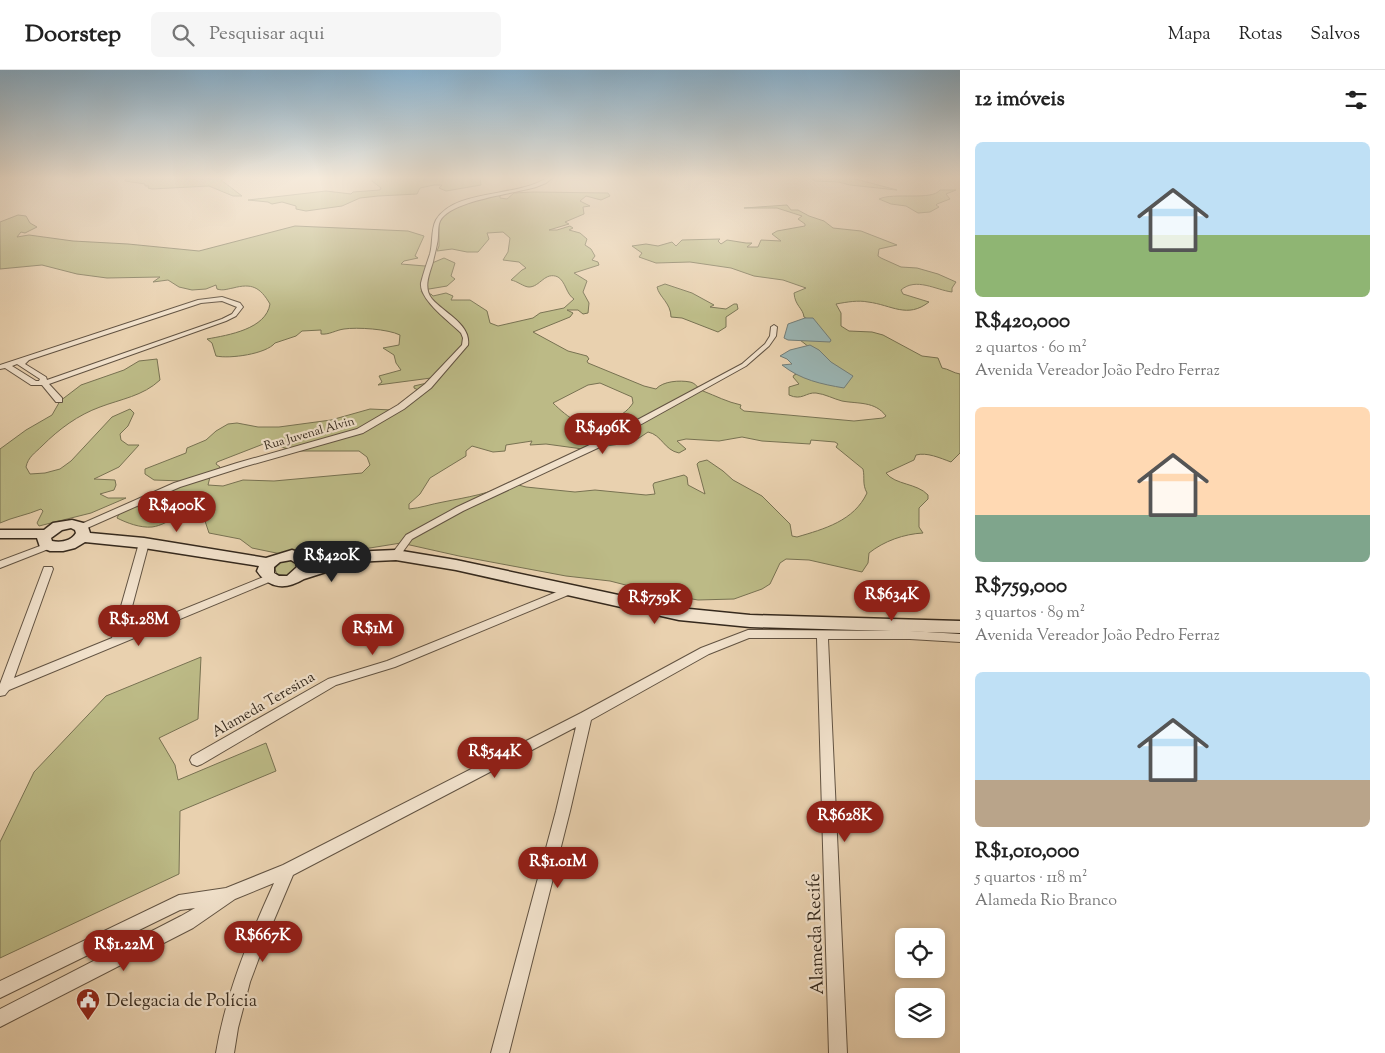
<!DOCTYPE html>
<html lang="pt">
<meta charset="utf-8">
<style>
:root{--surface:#fff;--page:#f6f6f6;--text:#222;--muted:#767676;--line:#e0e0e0;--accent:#8f2418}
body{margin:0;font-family:"Sorts Mill Goudy",serif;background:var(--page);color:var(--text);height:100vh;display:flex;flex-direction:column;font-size:19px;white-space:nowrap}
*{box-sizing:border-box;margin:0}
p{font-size:16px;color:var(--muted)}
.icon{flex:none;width:28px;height:28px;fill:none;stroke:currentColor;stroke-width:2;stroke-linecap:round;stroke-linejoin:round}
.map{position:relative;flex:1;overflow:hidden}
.drawer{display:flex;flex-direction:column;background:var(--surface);width:425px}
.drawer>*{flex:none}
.buttons{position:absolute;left:895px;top:858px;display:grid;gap:10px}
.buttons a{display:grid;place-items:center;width:50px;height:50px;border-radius:8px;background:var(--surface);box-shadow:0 2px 8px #0003;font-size:25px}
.price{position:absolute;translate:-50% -42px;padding:0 11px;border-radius:18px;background:var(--accent);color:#fff;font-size:16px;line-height:32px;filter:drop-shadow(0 1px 2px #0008)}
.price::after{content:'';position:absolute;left:50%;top:30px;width:15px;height:11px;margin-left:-8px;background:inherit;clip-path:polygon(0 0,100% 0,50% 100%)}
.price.current{background:#222;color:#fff}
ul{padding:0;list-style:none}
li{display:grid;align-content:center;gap:10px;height:265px;padding:0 15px}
li span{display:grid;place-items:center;height:155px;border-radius:8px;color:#555}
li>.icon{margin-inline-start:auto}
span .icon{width:90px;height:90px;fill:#fffc;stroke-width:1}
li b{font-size:21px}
h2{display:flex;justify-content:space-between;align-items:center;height:60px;padding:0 15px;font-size:21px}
header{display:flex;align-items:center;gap:30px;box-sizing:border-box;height:70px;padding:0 25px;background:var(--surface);border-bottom:1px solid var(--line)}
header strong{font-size:24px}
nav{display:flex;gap:28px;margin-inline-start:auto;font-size:18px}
.search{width:350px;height:45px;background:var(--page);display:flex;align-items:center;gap:12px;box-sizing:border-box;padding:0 18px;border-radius:8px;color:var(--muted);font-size:19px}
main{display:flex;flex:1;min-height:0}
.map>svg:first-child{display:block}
.green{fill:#bcba86;stroke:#787252;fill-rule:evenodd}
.water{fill:#9ab5b4;stroke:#727d78}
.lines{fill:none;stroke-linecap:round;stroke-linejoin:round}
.street-casing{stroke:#625342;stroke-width:2}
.secondary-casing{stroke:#35291d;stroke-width:3}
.street{fill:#f1e1cb;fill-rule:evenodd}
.secondary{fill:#f1e1cb;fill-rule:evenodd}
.labels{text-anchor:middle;stroke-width:4.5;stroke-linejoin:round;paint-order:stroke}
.far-street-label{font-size:12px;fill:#35291d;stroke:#f1e1cb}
.street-label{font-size:15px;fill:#35291d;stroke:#f1e1cb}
.near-street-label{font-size:18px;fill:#35291d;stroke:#f1e1cb}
.near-poi-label{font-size:18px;fill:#35291d;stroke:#f1e1cb;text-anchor:start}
</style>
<header>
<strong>Doorstep</strong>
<div class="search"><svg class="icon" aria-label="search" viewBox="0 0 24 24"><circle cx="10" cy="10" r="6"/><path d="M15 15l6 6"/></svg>Pesquisar aqui</div>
<nav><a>Mapa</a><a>Rotas</a><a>Salvos</a></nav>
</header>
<main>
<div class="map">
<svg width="960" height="983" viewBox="0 0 960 983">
<rect width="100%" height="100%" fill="#e9d1af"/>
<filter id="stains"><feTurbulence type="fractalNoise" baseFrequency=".004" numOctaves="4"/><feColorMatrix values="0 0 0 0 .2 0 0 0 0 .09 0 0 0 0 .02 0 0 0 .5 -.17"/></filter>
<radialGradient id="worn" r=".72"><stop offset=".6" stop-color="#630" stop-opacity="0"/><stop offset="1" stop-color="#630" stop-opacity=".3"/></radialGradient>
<!-- green -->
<path class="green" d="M129,107H224L226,108L221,110L242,126H233L209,116L152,119L148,118L149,116H145V114L125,111L126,108Z
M373,107H480L481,115L446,121L439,118L442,115H434L420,118L417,124L378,126L360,128L342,136L306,141L296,139V136L282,132L272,134L268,132L248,130L326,121L351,124L353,122L380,120L381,118L372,111Z
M809,107H848L897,120L850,115L838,112L815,111Z
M940,120H956L946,124L950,129L937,134L936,135L939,137L930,142L918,143L906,136L891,134L879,129C894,122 932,131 940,120Z
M533,122L608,123L610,126L601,130L586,126L580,131L590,136L583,137L584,144L565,152L569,154L549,160H557L570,156L573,158L569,160L580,163L587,169L585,175L591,179L595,186L592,190L598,192L599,195L574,203L587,211L583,222L589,233L588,243L583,244L578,240H567L573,243L570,247L533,262L568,281L587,286L589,289L587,291L588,293L644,316L656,319C663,311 680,310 690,312C696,313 698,319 703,321C716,326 727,332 741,335L740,338L744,341L854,351L883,348L886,346C875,331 858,334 842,331C834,329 825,324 816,323C806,322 802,331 789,325V317L799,314L793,307L794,305L801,303L823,288L800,270L811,251L804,247C803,238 795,236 794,223L806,218L783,210L754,206L731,198L690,192L656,193L639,187L642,183L632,176L646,174L658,176L672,172L676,176L682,170L720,169L718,171L721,174L727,170L746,173H752L747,177H758L761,170L781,171L772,164L777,161L805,156V154L798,149L802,146L777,138H744L787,135L791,140H798L809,146L824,151L833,158L861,161L897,175L879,179L878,186L881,188L901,197L917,198L938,204L956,212L952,218V222C936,220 916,207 901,220L903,224L929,232C907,249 892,235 868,232C858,230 847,232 836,234L841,243V256L849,261L872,262L883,265L922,286L938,288L942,298C949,299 953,303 960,304V383L951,392C940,388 927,382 916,385L914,390L886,403C895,415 917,413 928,425V429L919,438V457L923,463C904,464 884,471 869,483L868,493L862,502L809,490L786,489L780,493L770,514L762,519L734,529L698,530L657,523L610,511L566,506L459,486L401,473L351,481L286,485L252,478L240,469L209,463L204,448C186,434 170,455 152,457C140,458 127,453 117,448L119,444L182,411L154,410L145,404V399L186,383L187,378L206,370L216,361L228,354L237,353L258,357H279L331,350L370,339L392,340L398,337L418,320L414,318V316L427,313L431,308L378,315L382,312L379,306L401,300L396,293L394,285L383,278L399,275L400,265C388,259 357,257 344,259C336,260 329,265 321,264V260L302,261L296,266L275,273C266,284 230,289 216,286L212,273L207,269C229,265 266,259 270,234C260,217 252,213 233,218C227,219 223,221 217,219L216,215L206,219L192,220L179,217L168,210L153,212L160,207L107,208L77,204L42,195L0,199V152L18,145L26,146L30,153L37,157L25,163L21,162L17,167L29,165L73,171L128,174L199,181L295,156L408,161L424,166L415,186L418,188L404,191L401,194L425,196L444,188L455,193L451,206L455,209L447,216L423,220L421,221L424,225L431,224L433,226L446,223L453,226L451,230H470L487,241L490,253L498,256L533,248L540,243L564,238L574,229C566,224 566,212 558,207C545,201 540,217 529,217C524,217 517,211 511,210L522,200L526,198L519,192L503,190L508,182L510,168L503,162L487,163L489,169L478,182H467L452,179L437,181L439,176V145L453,136L495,124L500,126V128L507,129L514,123ZM600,313L632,327L633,333C623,349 596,358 578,352C569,348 559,339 553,333L588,315ZM648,362C662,365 664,380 679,383L686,379L677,371L686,369L719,371L742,367L762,371L810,374L811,370L835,372L838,374L836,377L863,399C865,408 862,414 867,423C854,451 824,459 797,467L792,466L790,454L762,426L733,410L723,401L707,390L699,392L697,394L705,424L688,415L687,407L684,405L654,413L653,415L655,424L646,425L595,420L575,422L526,417L511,413C489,424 468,427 443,432C431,434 421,438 409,439V434L420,424L430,408L466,386V381L472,376L493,382L505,381L506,375L532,371L530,375L546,374L590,380L600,377L633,372ZM279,370V376L293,381H359L367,387L370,395L362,403L274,411L243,410L223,416L208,415L210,407L220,397L216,394L217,392L266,373Z
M665,214L692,223L714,235L710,237L726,239L734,234H737L738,239L726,247V257L718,262L682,248L671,247C671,233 659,227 657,217Z
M157,289L160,310C143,326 121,329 100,337C78,345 59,359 42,376C35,383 28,387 26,397L30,404L45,403L60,399L71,391L112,347L130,339L134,343L128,356L120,364L121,370L128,375H139L119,397L94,409L115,410L116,415L114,420L100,424L108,428H126L91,443L39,456L37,453L43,441L41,439C27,445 13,447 0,453V379L26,360L52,345L60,331L81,315L124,300L139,291Z
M290,489L301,495L289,506L277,504L275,499L278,493Z
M201,587L198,649L159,668L175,695L178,710L266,673L276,701L180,741L179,804L0,888V772L34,702L106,626Z"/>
<!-- water -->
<path class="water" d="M805,248H813L831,270L830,272L788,270L784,268L788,254Z
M810,275L819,280L831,292L853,306L844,318C821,314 801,310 782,295L792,294L787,289L780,286L790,280Z"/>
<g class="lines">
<!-- street casing -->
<g class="street-casing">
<path id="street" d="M548,107H553L546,113L536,117C513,124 451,130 440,151C437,157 439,167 437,174C436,180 434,186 433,192C429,205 423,218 432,229C444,243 471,254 468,275L431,318L404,339L363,363L243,397L180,417L85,459H79L77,457L79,455L174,413L237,393L357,359L398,335L425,314L462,275L463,268L461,263C450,252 419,230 421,213C423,204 427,193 430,184C433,174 431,159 436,150C455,118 519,128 548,107Z
M222,227L240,233L243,237L236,246L226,251L49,314L62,328V332H56L42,315H31L5,298L0,299V295L198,230ZM222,231L237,237L232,244L222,249L47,310L46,307L25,294L29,290L201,233ZM17,294L40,309L39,311H36L12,296Z
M774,255L777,257L776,266L769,276L746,296L602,376L463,441L412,469L399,487L396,488L391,485L406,465L457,437L596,372L742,294L765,274L770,266L771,257Z
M144,470L149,473L125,563L266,506L270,505L275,508L274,510L9,620L5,625L0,626V614L44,497H52L53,499L14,608L112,568L139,473Z
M48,473L51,474L53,476L51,478L0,498V491Z
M569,517L573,519L574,521L573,523L395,597L336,615L202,694L197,696L192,694L190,690L192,686L328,609L387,591Z
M748,560L910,561L960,564V572L910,569H828L847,983H829L817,568H749L709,584L591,650L570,741L509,983H491L556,741L576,657L293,805L266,869L250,912L238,958L234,983H216C226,923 249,868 274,813L235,829L193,858L0,957V939L181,846L195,838L180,840L0,928V911L179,825L226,818L283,795L581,643L701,578Z"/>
</g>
<!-- secondary casing -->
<g class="secondary-casing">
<path id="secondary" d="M72,450L87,454L90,463L144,468L266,488L292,480L304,484L396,480L456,490L679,538L750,545L960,551V563L750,557L679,550L456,500L396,490L353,492L351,494L304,509C286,520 269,519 257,501L259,496L144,478L85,472L75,478L63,481H50L40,477L37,468H0V460H44L53,453ZM71,458L75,460L76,463C71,471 61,473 52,471L51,468L62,460ZM291,490L296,493L297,497L287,506H279L274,503V497L280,492ZM312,493H323L312,496Z"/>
</g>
<!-- street -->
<use href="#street" class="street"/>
<!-- secondary -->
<use href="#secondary" class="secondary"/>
</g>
<!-- sky -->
<linearGradient id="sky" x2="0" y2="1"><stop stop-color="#89b4d3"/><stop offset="0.44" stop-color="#f5eadb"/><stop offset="1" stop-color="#f5eadb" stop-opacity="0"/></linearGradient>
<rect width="960" height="245" fill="url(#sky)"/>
<!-- icons -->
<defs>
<g id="civic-pin" transform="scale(1.25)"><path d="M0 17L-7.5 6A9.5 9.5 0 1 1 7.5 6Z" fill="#8f2418" stroke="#f1e1cb"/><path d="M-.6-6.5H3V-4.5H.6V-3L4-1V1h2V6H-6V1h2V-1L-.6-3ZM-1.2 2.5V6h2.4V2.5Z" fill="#fff"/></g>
</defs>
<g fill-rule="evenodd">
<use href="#civic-pin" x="88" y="930"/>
</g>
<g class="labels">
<!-- far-street labels -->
<g class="far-street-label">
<text transform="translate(309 363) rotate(-16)" y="4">Rua Juvenal Alvin</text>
</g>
<!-- street labels -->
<g class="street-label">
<text transform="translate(263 634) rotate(-30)" y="5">Alameda Teresina</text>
</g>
<!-- near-street labels -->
<g class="near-street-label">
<text transform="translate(815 864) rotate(-92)" y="6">Alameda Recife</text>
</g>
<!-- near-poi labels -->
<g class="near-poi-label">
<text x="106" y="936">Delegacia de Polícia</text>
</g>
</g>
<rect width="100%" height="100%" filter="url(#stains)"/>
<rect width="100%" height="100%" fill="url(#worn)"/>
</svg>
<div class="buttons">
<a><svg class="icon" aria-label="locate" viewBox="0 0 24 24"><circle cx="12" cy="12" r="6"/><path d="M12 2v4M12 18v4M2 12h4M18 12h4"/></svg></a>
<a><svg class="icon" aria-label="layers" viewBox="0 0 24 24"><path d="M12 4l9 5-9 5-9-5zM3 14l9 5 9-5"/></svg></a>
</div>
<b class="price" style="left:603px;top:385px">R$496K</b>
<b class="price" style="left:177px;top:463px">R$400K</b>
<b class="price current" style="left:332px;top:513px">R$420K</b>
<b class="price" style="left:892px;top:552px">R$634K</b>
<b class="price" style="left:655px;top:555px">R$759K</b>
<b class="price" style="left:139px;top:577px">R$1.28M</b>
<b class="price" style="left:373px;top:586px">R$1M</b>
<b class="price" style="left:495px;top:709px">R$544K</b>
<b class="price" style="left:845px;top:773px">R$628K</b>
<b class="price" style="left:558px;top:819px">R$1.01M</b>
<b class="price" style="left:263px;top:893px">R$667K</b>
<b class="price" style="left:124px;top:902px">R$1.22M</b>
</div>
<section class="drawer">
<h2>12 imóveis<svg class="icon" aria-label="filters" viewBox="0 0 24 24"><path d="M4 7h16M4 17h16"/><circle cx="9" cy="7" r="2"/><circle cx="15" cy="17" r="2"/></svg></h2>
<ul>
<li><span style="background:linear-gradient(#bfe0f5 60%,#8fb573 0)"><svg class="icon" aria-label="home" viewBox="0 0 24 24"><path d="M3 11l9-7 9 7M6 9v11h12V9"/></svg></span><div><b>R$420,000</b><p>2 quartos · 60 m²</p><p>Avenida Vereador João Pedro Ferraz</p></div></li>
<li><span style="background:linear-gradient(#ffd9b3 70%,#7fa58c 0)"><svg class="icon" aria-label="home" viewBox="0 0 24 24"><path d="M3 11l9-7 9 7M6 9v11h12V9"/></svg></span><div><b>R$759,000</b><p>3 quartos · 89 m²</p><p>Avenida Vereador João Pedro Ferraz</p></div></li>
<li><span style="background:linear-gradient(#bfe0f5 70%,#b9a48a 0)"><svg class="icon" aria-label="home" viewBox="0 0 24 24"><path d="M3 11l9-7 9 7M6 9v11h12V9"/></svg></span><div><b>R$1,010,000</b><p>5 quartos · 118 m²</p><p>Alameda Rio Branco</p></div></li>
</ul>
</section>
</main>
